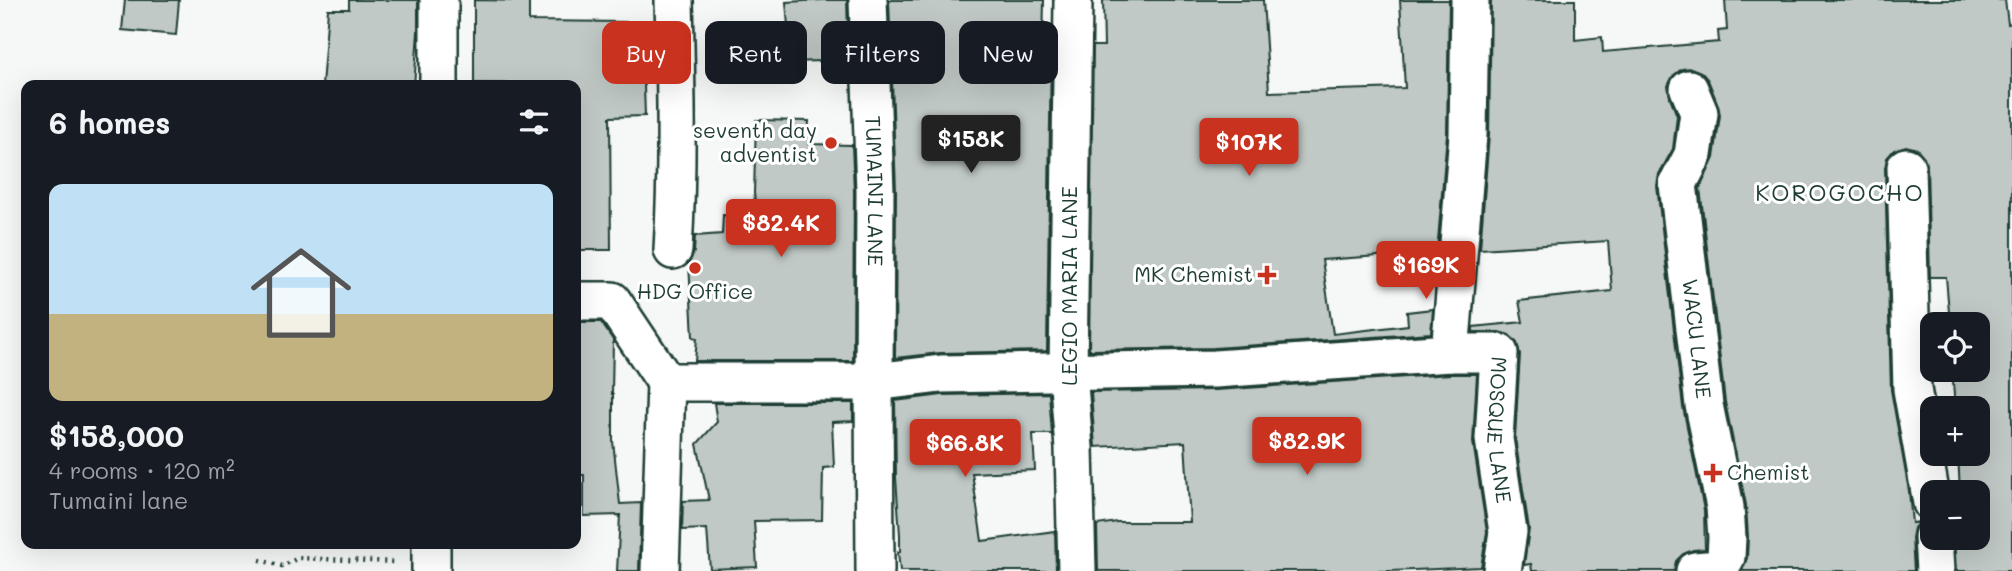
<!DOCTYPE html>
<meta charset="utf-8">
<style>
:root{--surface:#171b24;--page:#20242c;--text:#f1f3f6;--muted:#9ea1a6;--line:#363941;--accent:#c8321e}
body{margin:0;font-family:Mali,sans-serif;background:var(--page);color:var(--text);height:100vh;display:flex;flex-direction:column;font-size:26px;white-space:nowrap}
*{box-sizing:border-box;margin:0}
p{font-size:23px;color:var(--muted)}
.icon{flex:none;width:38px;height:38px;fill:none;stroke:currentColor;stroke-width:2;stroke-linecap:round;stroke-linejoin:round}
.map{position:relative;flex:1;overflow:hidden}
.details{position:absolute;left:21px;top:80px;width:560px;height:469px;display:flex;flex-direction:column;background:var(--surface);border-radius:14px;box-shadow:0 7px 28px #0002}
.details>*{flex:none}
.banner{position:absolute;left:602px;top:21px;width:665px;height:63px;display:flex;gap:14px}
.fabs{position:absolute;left:1920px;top:312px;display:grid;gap:14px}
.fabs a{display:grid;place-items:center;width:70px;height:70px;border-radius:14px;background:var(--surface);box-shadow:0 7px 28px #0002;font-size:35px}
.price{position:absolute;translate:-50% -60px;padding:0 16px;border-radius:7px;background:var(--accent);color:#fff;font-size:23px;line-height:46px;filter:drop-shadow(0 2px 4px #0008)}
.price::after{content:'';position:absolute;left:50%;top:42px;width:21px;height:16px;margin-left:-10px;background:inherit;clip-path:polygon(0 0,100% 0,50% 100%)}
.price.active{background:#222;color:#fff}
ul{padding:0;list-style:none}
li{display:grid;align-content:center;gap:14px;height:371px;padding:0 28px}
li+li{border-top:2px solid var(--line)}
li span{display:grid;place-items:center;height:217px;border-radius:14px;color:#555}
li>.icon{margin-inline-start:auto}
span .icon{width:126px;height:126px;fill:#fffc;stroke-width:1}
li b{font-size:30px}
h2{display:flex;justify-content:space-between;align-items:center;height:84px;padding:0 28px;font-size:30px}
.tag{padding:0 24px;border-radius:14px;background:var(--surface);box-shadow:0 7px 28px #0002;font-size:24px;line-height:63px}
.tag.active{background:var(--accent);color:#fff}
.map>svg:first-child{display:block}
.building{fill:#c0c9c6;stroke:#1f3d34;stroke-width:2}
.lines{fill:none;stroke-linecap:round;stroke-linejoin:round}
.minor-casing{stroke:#1f3d34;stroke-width:42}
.path{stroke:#1f3d34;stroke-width:4.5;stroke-dasharray:2 5;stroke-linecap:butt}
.minor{stroke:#fff;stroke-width:37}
.poi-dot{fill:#c8321e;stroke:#fff;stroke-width:2.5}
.labels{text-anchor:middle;stroke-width:6;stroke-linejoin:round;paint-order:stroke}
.poi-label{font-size:21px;fill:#1f3d34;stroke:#fff;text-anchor:end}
.street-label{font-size:21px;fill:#1f3d34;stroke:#fff}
.neighbourhood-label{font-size:23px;letter-spacing:2px;fill:#1f3d34;stroke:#fff}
</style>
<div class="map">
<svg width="2012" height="571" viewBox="0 0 2012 571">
<rect width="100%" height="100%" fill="#f6f7f7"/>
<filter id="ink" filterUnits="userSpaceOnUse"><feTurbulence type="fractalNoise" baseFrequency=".0143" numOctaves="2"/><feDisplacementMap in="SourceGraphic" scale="14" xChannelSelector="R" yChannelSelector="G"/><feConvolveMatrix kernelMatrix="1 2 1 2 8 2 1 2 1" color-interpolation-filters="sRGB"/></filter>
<g filter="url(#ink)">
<!-- building -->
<path class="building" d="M125,0H179L176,35L122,30Z
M349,0H418V32L414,86H322L328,9H349Z
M474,0L529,1V21L628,22V55H643L645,116L610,117L611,250H576V192H579V118H577L576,85L474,83Z
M822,0H847L849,60L791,62L786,2Z
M889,0H1044L1043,46H1051L1047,351L940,353L895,358L896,191Z
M1103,0H1263L1269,92L1405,88L1400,0H1449L1447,134L1437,252L1322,260L1333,334L1408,325L1407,312L1433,309L1431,333L1214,348L1089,350L1093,46H1104Z
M1491,0H1575V40L1602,37L1603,52L1719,42L1718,31L1727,30L1725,0H2005L2008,24L2012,23V571H1956L1954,537H1978V492H1960L1958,453H1978V408H1955L1952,369H1978V324H1950L1946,277H1930L1927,166L1924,157L1917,149L1906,146L1894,150L1887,158L1885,168L1891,390L1909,491L1912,523L1919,522L1914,528L1912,538L1914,571H1742L1747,558L1748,537L1746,505L1725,402L1700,188L1714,158L1720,115L1718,105L1708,80L1701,72L1691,68L1682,69L1673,76L1668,86L1670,97L1677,116L1673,149L1659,174L1657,186L1683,407L1704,510L1705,549L1693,550L1683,554L1676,561L1674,571H1532L1531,564L1524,565L1529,529L1515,438L1520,354L1517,343L1509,335L1499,332H1473V327L1523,322L1519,301L1612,291L1608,241L1480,249L1489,135Z
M756,120L809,121L808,144L852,145L854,191L853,361H695L697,338L693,337L689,263L694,252L695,236L722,234L723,215L749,216V211H756L754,193Z
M576,322H601L613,340L612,394H613V441L620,504L641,503L639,571H617L620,515L584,516V475H576Z
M1451,374H1477L1473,442L1487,532L1481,567L1391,571H1098L1097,525L1117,522H1190L1185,442L1095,447L1091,392L1216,390Z
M1049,393L1052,434H1033L1035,470L972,473L982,541L1055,531L1056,571H900L898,552H900V535L896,478L895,401L942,395Z
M714,403H853V421L832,422L834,467L823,468L822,520L754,521L757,567L710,569L707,529L682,530L683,501L709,500L697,444L717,422Z"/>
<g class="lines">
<!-- minor casing -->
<g class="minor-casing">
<g id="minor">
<path d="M439,0V86"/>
<path id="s1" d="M868,0L875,191L874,383"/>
<path d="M1073,0L1068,372L1074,448L1077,571"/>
<path id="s2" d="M1470,0L1468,135L1450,353H1499L1494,439L1508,532L1502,571"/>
<path id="s3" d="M1689,89L1699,113L1693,155L1678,184L1704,405L1725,507L1727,538L1726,557L1719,569L1695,571"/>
<path d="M1906,167L1912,389L1932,503"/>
<path d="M673,250C678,166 676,83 674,0"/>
<path d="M576,301H612L666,382H874L941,374L1215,369L1450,353"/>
<path d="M874,382L875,571"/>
<path d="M1933,537L1935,571"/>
<path d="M431,544V571"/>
<path d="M660,571L666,382"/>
</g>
</g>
<!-- path -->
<path class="path" d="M260,560L282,566L298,558L395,562"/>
<!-- minor -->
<use href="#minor" class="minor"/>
</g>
</g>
<!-- markers -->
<g class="poi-dot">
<circle cx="831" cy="143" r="7"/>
<circle cx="695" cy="268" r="7"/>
<path d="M1263.5 264.5h7v7h7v7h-7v7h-7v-7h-7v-7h7z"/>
<path d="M1709.5 462.5h7v7h7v7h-7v7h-7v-7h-7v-7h7z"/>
</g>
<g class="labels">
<!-- poi labels -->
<g class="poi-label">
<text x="817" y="138">seventh day<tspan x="817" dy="24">adventist</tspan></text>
<text x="1253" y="282">MK Chemist</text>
<text x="695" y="299" text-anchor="middle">HDG Office</text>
<text x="1727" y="480" text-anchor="start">Chemist</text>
</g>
<!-- street labels -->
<g class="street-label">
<text dy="7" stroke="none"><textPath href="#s1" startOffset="191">TUMAINI LANE</textPath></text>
<text transform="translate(1070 286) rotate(-90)" y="7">LEGIO MARIA LANE</text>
<text dy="7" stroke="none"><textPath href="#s3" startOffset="257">WACU LANE</textPath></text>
<text dy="7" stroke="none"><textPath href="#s2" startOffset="480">MOSQUE LANE</textPath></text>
</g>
<!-- neighbourhood labels -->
<g class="neighbourhood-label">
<text x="1840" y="201">KOROGOCHO</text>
</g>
</g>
</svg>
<div class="fabs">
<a><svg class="icon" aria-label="locate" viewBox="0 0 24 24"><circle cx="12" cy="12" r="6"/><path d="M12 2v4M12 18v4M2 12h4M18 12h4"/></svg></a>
<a>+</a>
<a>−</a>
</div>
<b class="price active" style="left:971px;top:175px">$158K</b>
<b class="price" style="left:1249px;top:178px">$107K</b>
<b class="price" style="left:781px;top:259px">$82.4K</b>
<b class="price" style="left:1426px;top:301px">$169K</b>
<b class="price" style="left:1307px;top:477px">$82.9K</b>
<b class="price" style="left:965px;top:479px">$66.8K</b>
<div class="banner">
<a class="tag active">Buy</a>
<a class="tag">Rent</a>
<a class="tag">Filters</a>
<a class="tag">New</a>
</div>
<section class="details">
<h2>6 homes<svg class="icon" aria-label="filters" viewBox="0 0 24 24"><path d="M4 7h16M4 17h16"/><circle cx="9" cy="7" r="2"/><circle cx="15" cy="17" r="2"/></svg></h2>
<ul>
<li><span style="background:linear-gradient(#bfe0f5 60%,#c2b280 0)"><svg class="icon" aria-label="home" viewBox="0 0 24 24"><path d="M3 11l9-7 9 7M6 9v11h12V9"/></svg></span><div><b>$158,000</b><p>4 rooms · 120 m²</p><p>Tumaini lane</p></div></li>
</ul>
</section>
</div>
